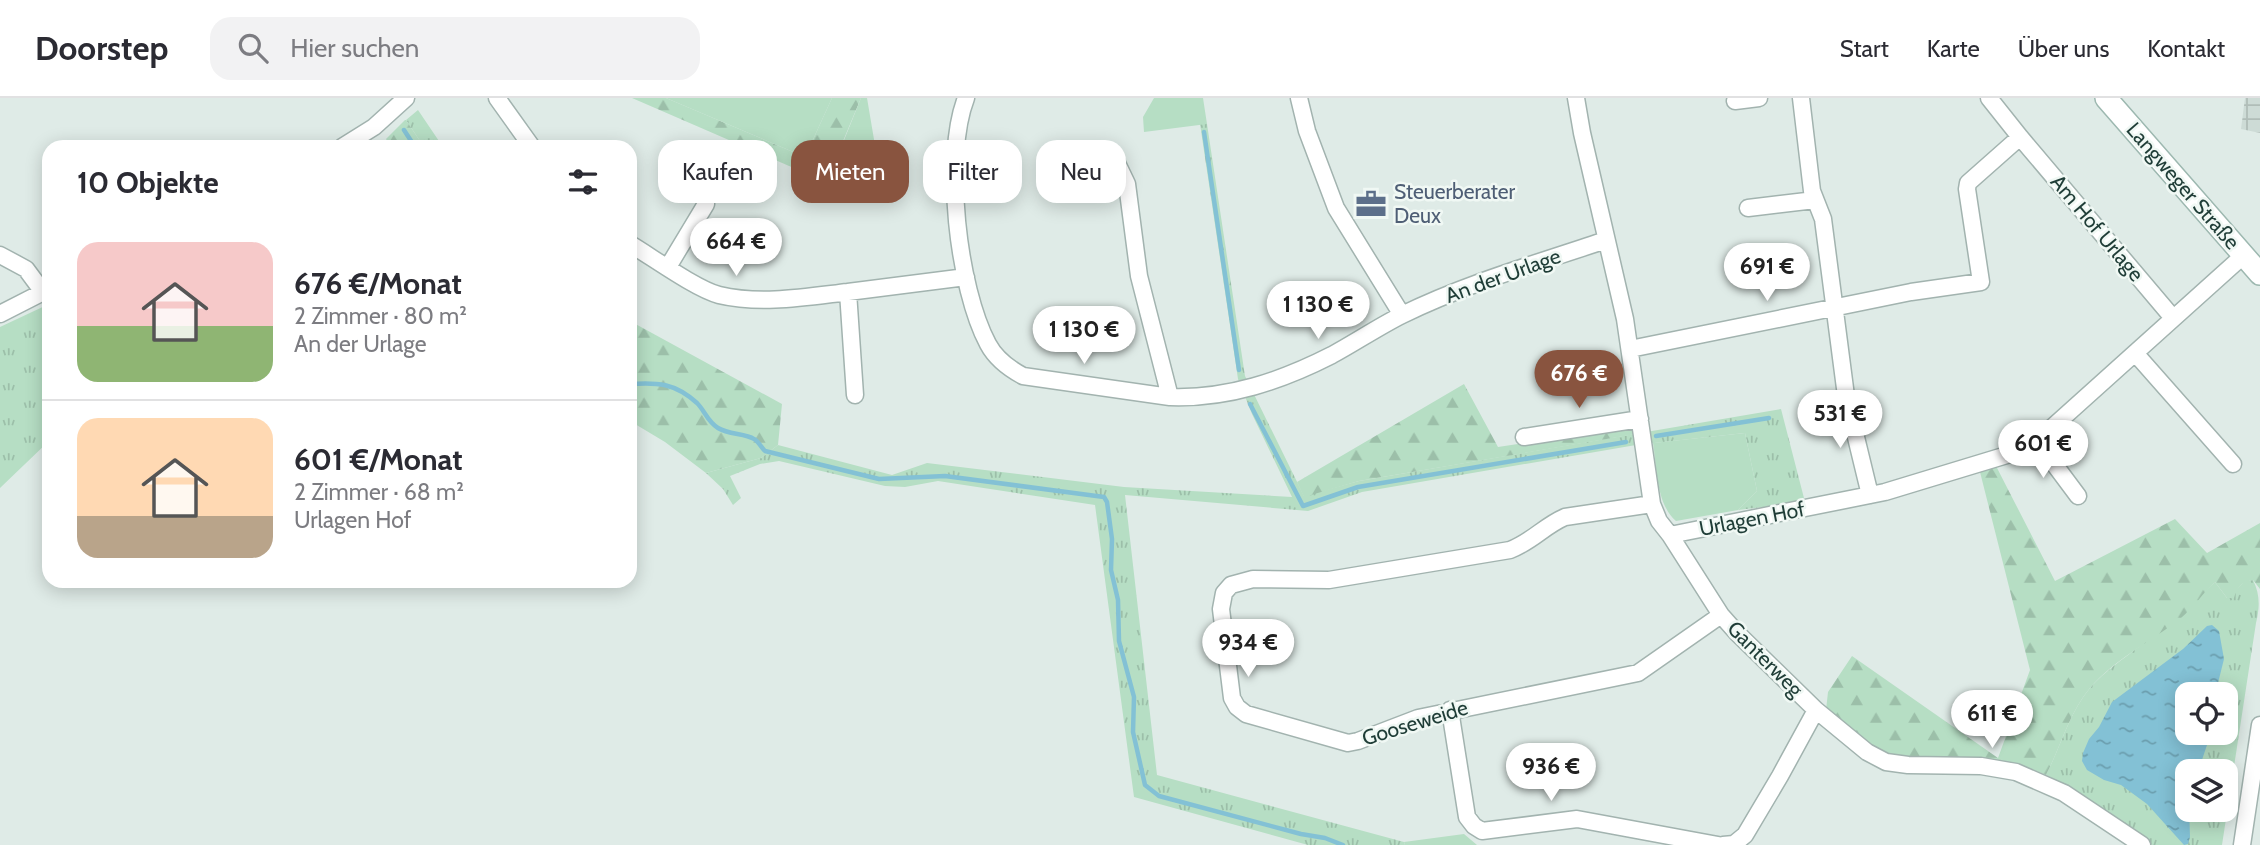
<!DOCTYPE html>
<html lang="de">
<meta charset="utf-8">
<style>
:root{--surface:#fff;--page:#f2f2f3;--text:#2b2b33;--muted:#7c7c81;--line:#e1e1e2;--accent:#89543f}
body{margin:0;font-family:Cabin,sans-serif;background:var(--page);color:var(--text);height:100vh;display:flex;flex-direction:column;font-size:26px;white-space:nowrap}
*{box-sizing:border-box;margin:0}
p{font-size:23px;color:var(--muted)}
.icon{flex:none;width:38px;height:38px;fill:none;stroke:currentColor;stroke-width:2;stroke-linecap:round;stroke-linejoin:round}
.map{position:relative;flex:1;overflow:hidden}
.side{position:absolute;left:42px;top:42px;width:595px;height:448px;display:flex;flex-direction:column;background:var(--surface);border-radius:21px;box-shadow:0 4px 18px #0003}
.side>*{flex:none}
.top-card{position:absolute;left:658px;top:42px;width:665px;height:63px;display:flex;gap:14px}
.fabs{position:absolute;left:2175px;top:584px;display:grid;gap:14px}
.fabs a{display:grid;place-items:center;width:63px;height:63px;border-radius:14px;background:var(--surface);box-shadow:0 4px 18px #0003;font-size:35px}
.price{position:absolute;translate:-50% -60px;padding:0 16px;border-radius:24px;background:#fff;color:#222;font-size:23px;line-height:46px;filter:drop-shadow(0 2px 4px #0008)}
.price::after{content:'';position:absolute;left:50%;top:42px;width:21px;height:16px;margin-left:-10px;background:inherit;clip-path:polygon(0 0,100% 0,50% 100%)}
.price.active{background:var(--accent);color:#fff}
ul{padding:0;list-style:none}
li{display:flex;align-items:center;gap:21px;height:175px;padding:0 35px}
li+li{border-top:2px solid var(--line)}
li span{display:grid;place-items:center;flex:none;width:196px;height:140px;border-radius:21px;color:#555}
li>.icon{margin-inline-start:auto}
span .icon{width:84px;height:84px;fill:#fffc;stroke-width:1}
li b{font-size:30px}
h2{display:flex;justify-content:space-between;align-items:center;height:84px;padding:0 35px;font-size:30px}
.pill{padding:0 24px;border-radius:21px;background:var(--surface);box-shadow:0 4px 18px #0003;font-size:24px;line-height:63px}
.pill.active{background:var(--accent);color:#fff}
header{display:flex;align-items:center;gap:42px;box-sizing:border-box;height:98px;padding:0 35px;background:var(--surface);border-bottom:2px solid var(--line)}
header strong{font-size:33px}
nav{display:flex;gap:38px;margin-inline-start:auto;font-size:24px}
.search{width:490px;height:63px;background:var(--page);display:flex;align-items:center;gap:18px;box-sizing:border-box;padding:0 24px;border-radius:21px;color:var(--muted);font-size:26px}
.map>svg:first-child{display:block}
.industrial{fill:url(#industrial-grid)}
.grass{fill:url(#grass-tufts);fill-rule:evenodd}
.forest{fill:url(#forest-firs)}
.park{fill:#b6dec4}
.water{fill:url(#water-ripples)}
.lines{fill:none;stroke-linecap:round;stroke-linejoin:round}
.stream{stroke:#83c1d5;stroke-width:4.5}
.street-casing{stroke:#a2b3af;stroke-width:19}
.secondary-casing{stroke:#9db8b0;stroke-width:24}
.street{stroke:#fff;stroke-width:16}
.secondary{stroke:#fff;stroke-width:21}
.labels{text-anchor:middle;stroke-width:5;stroke-linejoin:round;paint-order:stroke}
.street-label{font-size:21px;fill:#1f3d37;stroke:#f0f8f4}
.service-label{font-size:21px;fill:#4e5e75;stroke:#f0f8f4;text-anchor:start}
</style>
<header>
<strong>Doorstep</strong>
<div class="search"><svg class="icon" aria-label="search" viewBox="0 0 24 24"><circle cx="10" cy="10" r="6"/><path d="M15 15l6 6"/></svg>Hier suchen</div>
<nav><a>Start</a><a>Karte</a><a>Über uns</a><a>Kontakt</a></nav>
</header>
<div class="map">
<svg width="2260" height="747" viewBox="0 0 2260 747">
<defs>
<pattern id="industrial-grid" width="8" height="8" patternUnits="userSpaceOnUse" patternTransform="scale(1.75)"><rect width="8" height="8" fill="#cddbd6"/><path d="M0 4h8M4 0v8" fill="none" stroke="#b0bdb8"/></pattern>
<pattern id="grass-tufts" width="24" height="20" patternUnits="userSpaceOnUse" patternTransform="scale(1.75)"><rect width="24" height="20" fill="#b6dec4"/><path d="M3 7l-1-3M5 7V3M7 7l1-3M15 17l-1-3M17 17v-4M19 17l1-3" fill="none" stroke="#9cbfa9"/></pattern>
<pattern id="forest-firs" width="22" height="20" patternUnits="userSpaceOnUse" patternTransform="scale(1.75)"><rect width="22" height="20" fill="#b6dec4"/><path d="M5 1l3.5 6h-7zM16 11l3.5 6h-7z" fill="#9cbfa9"/></pattern>
<pattern id="water-ripples" width="26" height="14" patternUnits="userSpaceOnUse" patternTransform="scale(1.75)"><rect width="26" height="14" fill="#83c1d5"/><path d="M2 4q2-2 4 0t4 0M15 11q2-2 4 0t4 0" fill="none" stroke="#6b9eae"/></pattern>
</defs>
<rect width="100%" height="100%" fill="#dfebe7"/>
<!-- industrial -->
<path class="industrial" d="M2245,0H2260V35L2241,31Z"/>
<!-- grass -->
<path class="grass" d="M418,12L443,49H424L406,22Z
M1200,26H1207L1245,278L1304,398L1359,383L1781,311L1805,404L1738,412L1757,393L1745,335L1636,347L1362,394L1308,413L1125,397L1157,677L1404,744L1405,747H1308L1134,699L1095,407L938,383L905,389L885,388L779,363L760,366L730,378L741,400L733,407L723,391L706,375L761,360L778,347L892,377L927,365L1124,389L1292,399L1252,316L1238,281Z
M49,206V343L0,390V229Z
M2253,482C2260,496 2260,509 2256,525L2222,747H2152L2065,687L2046,677C2061,648 2069,615 2090,590C2105,573 2123,561 2140,548C2166,528 2191,506 2215,484L2227,500L2245,483ZM2188,597H2226V635H2188ZM2188,674H2226V712H2188Z"/>
<!-- forest -->
<path class="forest" d="M632,0H666L805,59L832,0H861L826,84Z
M405,22H406L424,49H391L386,41Z
M630,223L782,306L778,347L761,360L706,375L665,344L630,323Z
M1464,286L1498,349L1633,328L1636,336L1359,383L1304,399L1297,384Z
M1996,368L2055,483L2175,421L2207,455L2260,425V491L2253,482C2241,484 2237,489 2234,500H2227L2215,484C2203,495 2193,510 2181,520C2151,544 2116,560 2090,590C2069,615 2061,648 2046,677C1995,655 1939,669 1887,655C1868,650 1842,624 1826,612L1828,594L1852,558L1998,660L2030,572L1980,374Z"/>
<!-- park -->
<path class="park" d="M666,0H832L805,59Z
M861,0H867L879,71L836,62Z
M1154,0H1203L1207,26L1144,34L1143,19Z
M1745,335L1757,393L1738,412L1676,423C1656,406 1657,369 1653,345Z
M1464,736L1477,747H1405L1404,744Z"/>
<!-- water -->
<path class="water" d="M2212,527L2219,533L2224,561L2215,597H2188V635H2211L2198,674H2188L2190,739L2188,746L2184,747L2147,706L2121,687L2104,682L2087,672L2082,663L2083,655L2089,641L2099,629L2112,604L2183,551L2207,528Z"/>
<g class="lines">
<!-- stream -->
<path class="stream" d="M404,32L415,49
M1204,34L1239,272
M630,286C657,284 675,285 697,305C705,313 707,323 718,330C729,337 745,335 754,341C758,343 762,350 765,353L879,381L945,378L1104,399L1107,404L1112,441L1111,472L1118,502L1119,543L1134,599L1133,634L1145,687L1159,698L1301,736L1325,740L1343,747
M1250,306L1303,408L1358,389L1626,344
M1656,338L1769,320"/>
<!-- street casing -->
<g class="street-casing">
<path id="street" d="M497,0L532,49
M966,0C943,59 958,190 988,246C996,261 1008,270 1023,278L1170,299C1228,301 1281,283 1332,257C1356,244 1378,229 1402,217C1467,185 1538,165 1606,142
M1299,0L1307,33L1336,110L1402,217
M1576,0L1582,35L1625,221L1652,406L1659,423L1670,437L1885,394L2020,353L2037,343L2244,157
M1801,0L1812,93L1823,121L1846,298L1870,397
M1989,0L2020,39
M1735,3L1759,0
M342,49L374,29L406,0
M1116,63L1127,86L1139,178L1170,299
M1748,110L1815,102
M630,146C652,159 696,191 719,197C761,207 806,199 848,194
M0,157L26,171L43,194
M668,169L706,106
M0,216L49,191
M1630,251L1911,194L1981,184L1967,91L1968,85L2020,39L2173,220
M2135,255L2233,366
M855,297L848,194L966,179
M1524,339L1640,321
M2037,343L2078,398
M1652,406L1565,419C1544,428 1533,443 1510,452L1329,482L1253,481L1231,487L1224,495L1221,511L1232,600L1237,609L1246,616L1348,645L1358,643L1418,620L1638,575L1721,517
M1670,437L1721,517L1737,535L1816,612L1780,678L1745,737L1734,746L1723,747
M1450,612L1467,719L1474,728L1482,733L1577,721L1718,747
M1816,612L1867,654L1886,664L1908,667L1981,668L2016,674L2064,695L2142,747
M2242,747L2260,627"/>
</g>
<!-- secondary casing -->
<g class="secondary-casing">
<path id="secondary" d="M2106,0L2260,176"/>
</g>
<!-- street -->
<use href="#street" class="street"/>
<!-- secondary -->
<use href="#secondary" class="secondary"/>
</g>
<!-- icons -->
<defs>
<g id="office-bare" transform="scale(2.415)"><path d="M-6-3h4V-5.5h4V-3h4V5H-6ZM-1-4.5V-3h2v-1.5ZM-6 0V1H6V0Z" fill="#5c6f8a" stroke="#f0f8f4" stroke-width="2.5" paint-order="stroke"/></g>
</defs>
<g fill-rule="evenodd">
<use href="#office-bare" x="1371" y="106"/>
</g>
<g class="labels">
<!-- street labels -->
<g class="street-label">
<text transform="translate(2183 88) rotate(49)" y="7">Langweger Straße</text>
<text transform="translate(2097 130) rotate(50)" y="7">Am Hof Urlage</text>
<text transform="translate(1503 178) rotate(-20)" y="7">An der Urlage</text>
<text transform="translate(1752 421) rotate(-11)" y="7">Urlagen Hof</text>
<text transform="translate(1765 561) rotate(45)" y="7">Ganterweg</text>
<text transform="translate(1415 625) rotate(-17)" y="7">Gooseweide</text>
</g>
<!-- service labels -->
<g class="service-label">
<text x="1394" y="101">Steuerberater<tspan x="1394" dy="24">Deux</tspan></text>
</g>
</g>
</svg>
<div class="fabs">
<a><svg class="icon" aria-label="locate" viewBox="0 0 24 24"><circle cx="12" cy="12" r="6"/><path d="M12 2v4M12 18v4M2 12h4M18 12h4"/></svg></a>
<a><svg class="icon" aria-label="layers" viewBox="0 0 24 24"><path d="M12 4l9 5-9 5-9-5zM3 14l9 5 9-5"/></svg></a>
</div>
<b class="price" style="left:736px;top:180px">664 €</b>
<b class="price" style="left:1767px;top:205px">691 €</b>
<b class="price" style="left:1318px;top:243px">1 130 €</b>
<b class="price" style="left:1084px;top:268px">1 130 €</b>
<b class="price active" style="left:1579px;top:312px">676 €</b>
<b class="price" style="left:1840px;top:352px">531 €</b>
<b class="price" style="left:2043px;top:382px">601 €</b>
<b class="price" style="left:1248px;top:581px">934 €</b>
<b class="price" style="left:1992px;top:652px">611 €</b>
<b class="price" style="left:1551px;top:705px">936 €</b>
<div class="top-card">
<a class="pill">Kaufen</a>
<a class="pill active">Mieten</a>
<a class="pill">Filter</a>
<a class="pill">Neu</a>
</div>
<section class="side">
<h2>10 Objekte<svg class="icon" aria-label="filters" viewBox="0 0 24 24"><path d="M4 7h16M4 17h16"/><circle cx="9" cy="7" r="2"/><circle cx="15" cy="17" r="2"/></svg></h2>
<ul>
<li><span style="background:linear-gradient(#f6c9c9 60%,#8fb573 0)"><svg class="icon" aria-label="home" viewBox="0 0 24 24"><path d="M3 11l9-7 9 7M6 9v11h12V9"/></svg></span><div><b>676 €/Monat</b><p>2 Zimmer · 80 m²</p><p>An der Urlage</p></div></li>
<li><span style="background:linear-gradient(#ffd9b3 70%,#b9a48a 0)"><svg class="icon" aria-label="home" viewBox="0 0 24 24"><path d="M3 11l9-7 9 7M6 9v11h12V9"/></svg></span><div><b>601 €/Monat</b><p>2 Zimmer · 68 m²</p><p>Urlagen Hof</p></div></li>
</ul>
</section>
</div>
